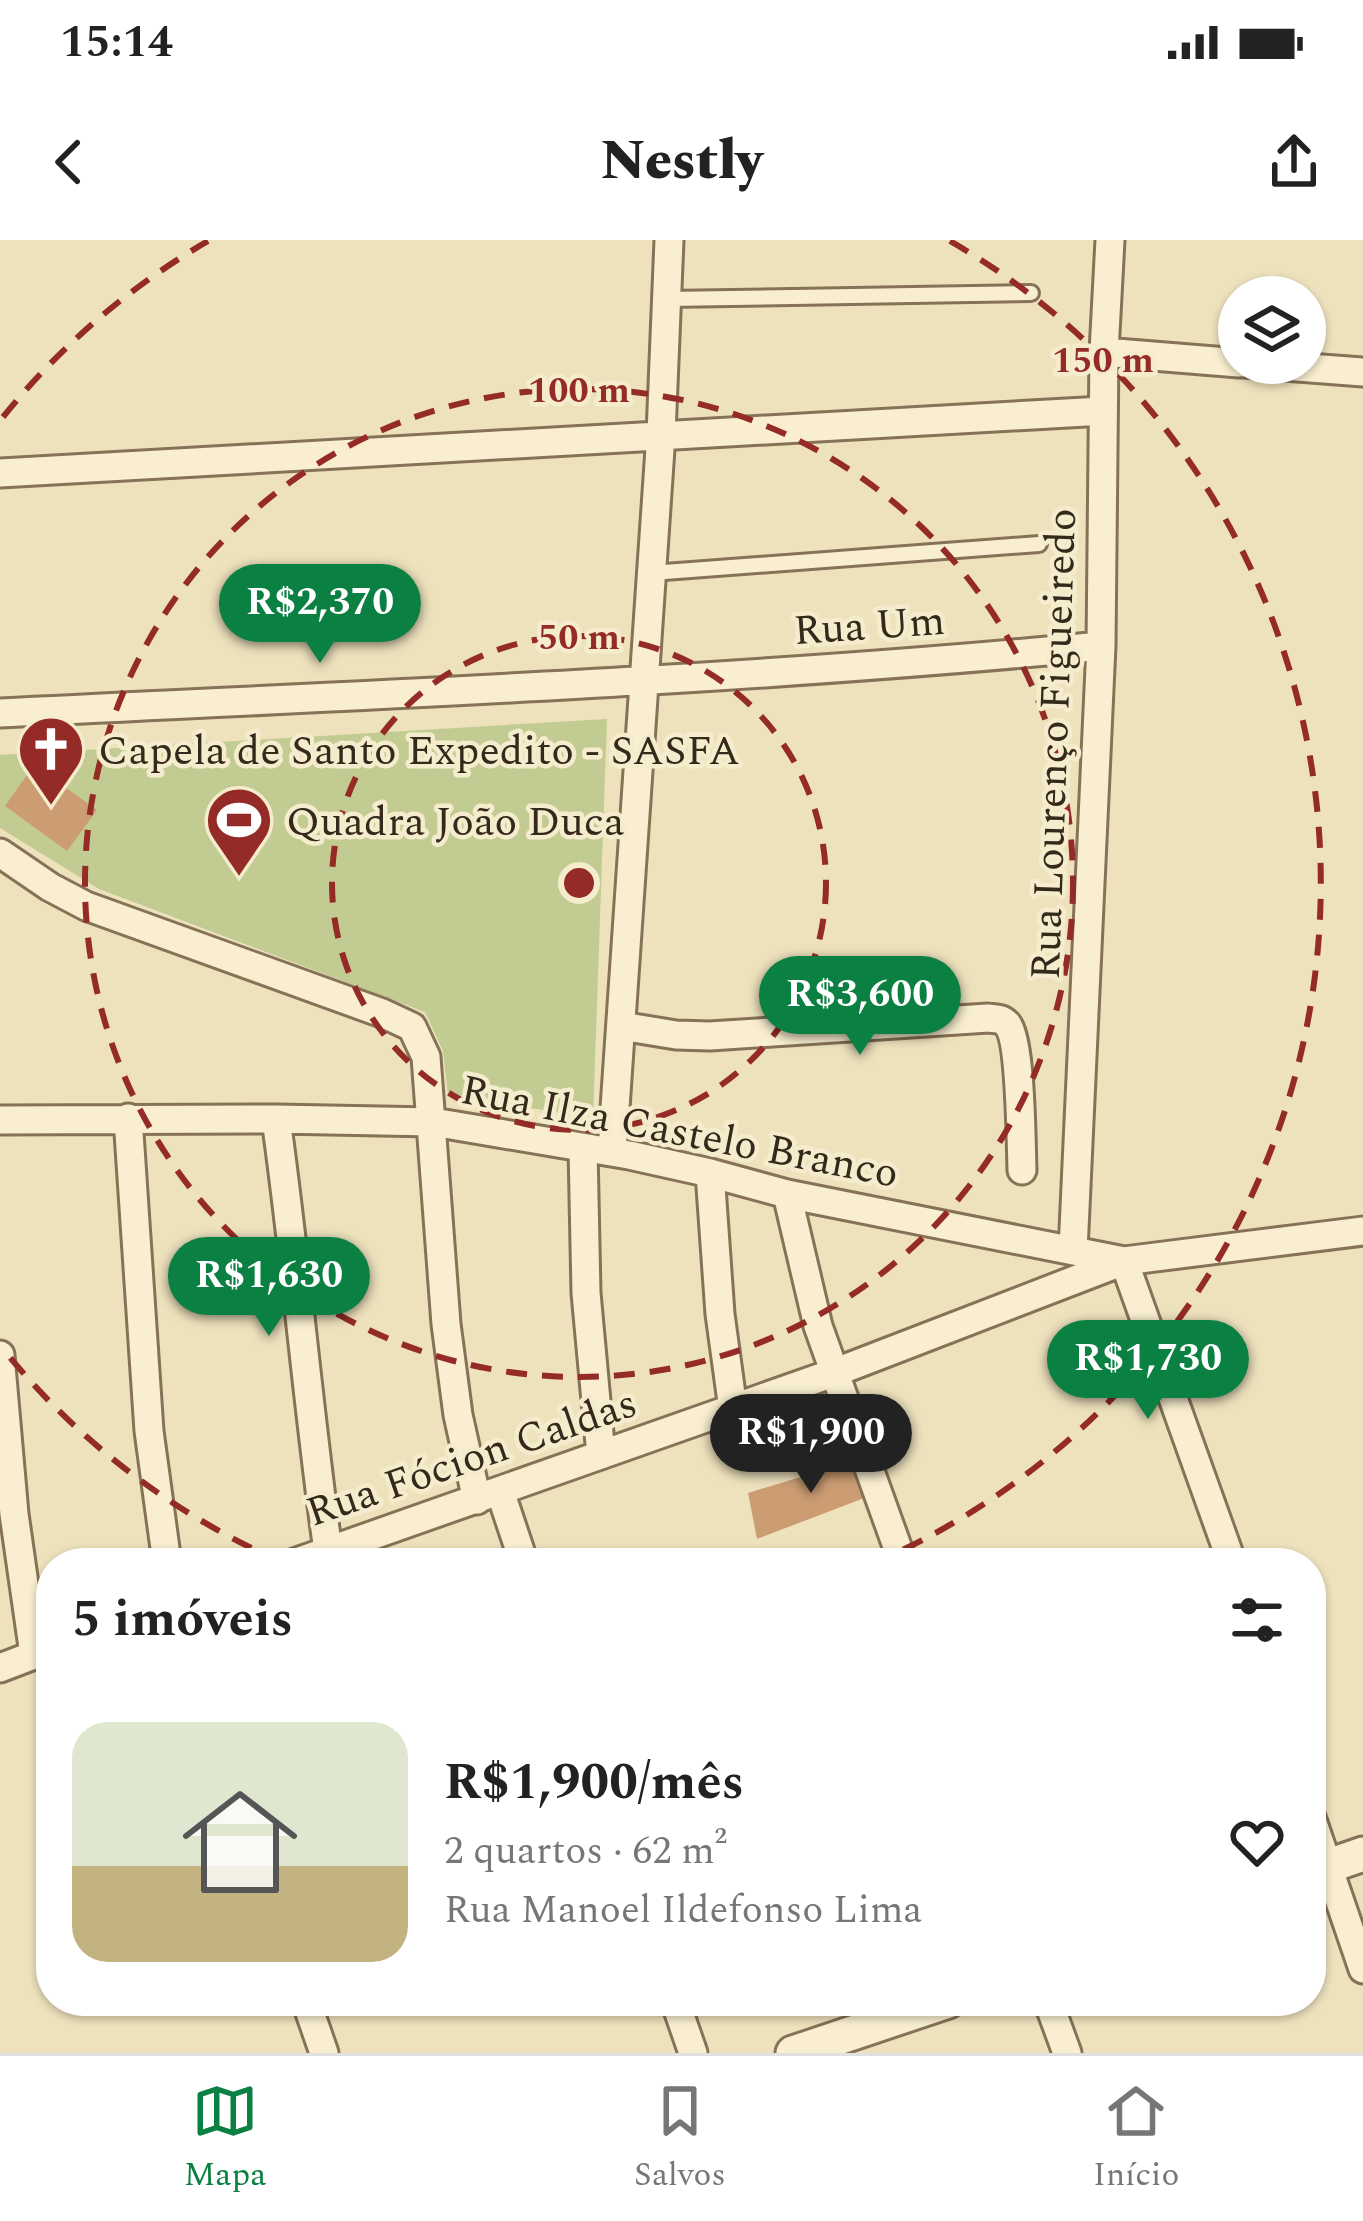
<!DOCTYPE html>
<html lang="pt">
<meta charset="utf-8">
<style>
:root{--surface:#fff;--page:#f2f2f2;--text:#222;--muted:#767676;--line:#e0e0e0;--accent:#0b8043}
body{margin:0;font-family:Spectral,serif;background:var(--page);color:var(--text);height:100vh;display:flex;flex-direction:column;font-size:45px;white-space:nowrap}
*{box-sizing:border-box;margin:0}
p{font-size:39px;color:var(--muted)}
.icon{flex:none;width:66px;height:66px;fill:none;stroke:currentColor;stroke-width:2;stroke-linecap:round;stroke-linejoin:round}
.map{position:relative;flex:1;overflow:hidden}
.sheet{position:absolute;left:36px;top:1308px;width:1290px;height:468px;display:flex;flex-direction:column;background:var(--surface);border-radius:48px;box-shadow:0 3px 9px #0004}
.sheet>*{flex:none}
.controls{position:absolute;left:1218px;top:36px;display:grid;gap:24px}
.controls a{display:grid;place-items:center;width:108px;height:108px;border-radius:50%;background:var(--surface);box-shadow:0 3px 9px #0004;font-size:60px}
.price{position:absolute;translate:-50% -102px;padding:0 27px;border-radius:42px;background:var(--accent);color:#fff;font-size:39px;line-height:78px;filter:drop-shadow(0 3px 6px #0008)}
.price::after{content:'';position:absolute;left:50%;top:72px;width:36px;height:27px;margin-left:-18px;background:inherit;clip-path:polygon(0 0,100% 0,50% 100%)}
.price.selected{background:#222;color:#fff}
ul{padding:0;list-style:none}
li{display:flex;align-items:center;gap:36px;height:300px;padding:0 36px}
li+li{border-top:3px solid var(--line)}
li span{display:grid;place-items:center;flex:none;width:336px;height:240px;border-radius:36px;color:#555}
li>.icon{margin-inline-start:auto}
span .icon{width:144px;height:144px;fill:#fffc;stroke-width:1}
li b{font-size:51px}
h2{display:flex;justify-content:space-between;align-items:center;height:144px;padding:0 36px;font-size:51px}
.status{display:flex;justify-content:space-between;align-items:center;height:84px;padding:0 60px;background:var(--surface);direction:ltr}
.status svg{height:33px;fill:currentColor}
header{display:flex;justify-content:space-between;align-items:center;height:156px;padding:0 36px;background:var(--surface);font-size:54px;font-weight:800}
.tabs{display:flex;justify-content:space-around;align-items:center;height:168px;border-top:3px solid var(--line);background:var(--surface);font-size:33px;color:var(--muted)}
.tabs a{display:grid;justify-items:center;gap:6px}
.tabs .selected{color:var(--accent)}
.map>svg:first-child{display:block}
.green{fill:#c2cb92}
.building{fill:#cc9d73}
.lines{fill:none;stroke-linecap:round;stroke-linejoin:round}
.service-casing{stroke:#867256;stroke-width:20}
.minor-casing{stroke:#867256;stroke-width:33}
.tertiary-casing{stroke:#867256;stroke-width:39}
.service{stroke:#f9efd0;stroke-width:14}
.minor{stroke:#f9efd0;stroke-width:27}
.tertiary{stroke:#f9efd0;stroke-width:33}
.ring{fill:none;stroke:#952b26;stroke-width:6;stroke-dasharray:21 15}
.labels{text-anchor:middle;stroke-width:9;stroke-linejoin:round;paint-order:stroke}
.street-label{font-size:42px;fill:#35291b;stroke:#f5eccd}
.poi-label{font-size:42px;fill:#35291b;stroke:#f5eccd;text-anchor:start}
.centre{fill:#952b26;stroke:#f5eccd;stroke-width:6}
.ring-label{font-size:36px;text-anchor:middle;font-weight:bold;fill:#952b26;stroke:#f5eccd;stroke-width:9;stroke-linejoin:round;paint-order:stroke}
</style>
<div class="status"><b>15:14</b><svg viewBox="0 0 49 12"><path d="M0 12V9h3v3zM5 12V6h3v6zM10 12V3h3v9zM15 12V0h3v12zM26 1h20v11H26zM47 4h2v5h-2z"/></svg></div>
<header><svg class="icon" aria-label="back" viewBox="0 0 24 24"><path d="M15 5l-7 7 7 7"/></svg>Nestly<svg class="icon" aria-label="share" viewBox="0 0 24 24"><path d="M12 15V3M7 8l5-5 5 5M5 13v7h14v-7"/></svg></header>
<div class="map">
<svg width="1363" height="1813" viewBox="0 0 1363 1813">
<rect width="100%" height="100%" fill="#eee2bd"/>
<!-- green -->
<path class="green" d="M607,479L593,878L448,855L443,811L425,772L99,649L0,588V515Z"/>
<!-- building -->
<path class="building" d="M34,525L97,570L67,611L5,566Z
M866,1217L880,1252L757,1299L748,1253Z"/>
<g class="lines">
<!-- service casing -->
<g class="service-casing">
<path id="service" d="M667,59L1031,53
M651,333L1039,304"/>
</g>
<!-- minor casing -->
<g class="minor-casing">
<path id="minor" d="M1104,112L1239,123
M1244,123L1363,132
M0,233L1103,171
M0,473C367,455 735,441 1101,406
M0,613L50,647L86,666L382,773L412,787L426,817L446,1084L458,1175L477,1260
M621,786L676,795L710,796L988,778C996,779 1001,778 1007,784C1021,800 1021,905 1022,930
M128,878L149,1191L167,1323
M276,879C296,1022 308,1167 328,1311
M0,880L276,879L433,882L629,915L710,933L787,954L1124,1021L1232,1323
M583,908L586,1053L601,1215
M612,912L661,194L669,0
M710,933L720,1074L733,1169
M787,954L818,1086L903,1323
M1073,1011L1101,406L1104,112L1110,0
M0,1115L14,1274L34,1414
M500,1251L524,1323
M294,1323L836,1132L1124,1021L1363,991
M0,1428L47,1410
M1311,1577L1363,1729
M306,1761L324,1813
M675,1761L693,1813
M1048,1761L1067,1813"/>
</g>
<!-- tertiary casing -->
<g class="tertiary-casing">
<path id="tertiary" d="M1311,1632L1363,1614
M793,1813L948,1761"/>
</g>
<!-- service -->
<use href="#service" class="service"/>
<!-- minor -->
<use href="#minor" class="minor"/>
<!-- tertiary -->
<use href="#tertiary" class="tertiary"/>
</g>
<!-- distance rings -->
<g class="ring">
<circle cx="579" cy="643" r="247"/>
<circle cx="579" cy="643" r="494"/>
<path d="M284 1323A741 741 0 0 1 3 1109M3 177A741 741 0 0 1 208 1M950 1A741 741 0 0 1 874 1323"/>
</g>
<!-- icons -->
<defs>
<g id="church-pin" transform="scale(3.45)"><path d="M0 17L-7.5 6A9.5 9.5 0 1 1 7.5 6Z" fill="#952b26" stroke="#f5eccd"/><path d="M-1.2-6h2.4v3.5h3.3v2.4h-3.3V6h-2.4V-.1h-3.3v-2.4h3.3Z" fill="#fff"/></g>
<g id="stadium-pin" transform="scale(3.45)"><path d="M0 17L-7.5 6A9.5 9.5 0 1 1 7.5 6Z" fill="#952b26" stroke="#f5eccd"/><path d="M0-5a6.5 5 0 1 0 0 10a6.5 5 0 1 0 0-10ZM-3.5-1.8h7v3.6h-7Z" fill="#fff"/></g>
</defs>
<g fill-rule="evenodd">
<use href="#church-pin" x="51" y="509"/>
<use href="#stadium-pin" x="239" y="580"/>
</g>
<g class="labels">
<!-- street labels -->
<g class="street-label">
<text transform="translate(869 384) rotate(-4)" y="15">Rua Um</text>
<text transform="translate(1052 504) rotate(-88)" y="15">Rua Lourenço Figueiredo</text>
<text transform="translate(680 890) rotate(11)" y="15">Rua Ilza Castelo Branco</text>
<text transform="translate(471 1216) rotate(-19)" y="15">Rua Fócion Caldas</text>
</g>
<!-- poi labels -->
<g class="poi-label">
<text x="98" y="524">Capela de Santo Expedito - SASFA</text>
<text x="286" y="595">Quadra João Duca</text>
</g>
</g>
<circle cx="579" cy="643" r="18" class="centre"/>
<g class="ring-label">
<text x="1103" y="132">150 m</text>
<text x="579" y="162">100 m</text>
<text x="579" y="409">50 m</text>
</g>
</svg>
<div class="controls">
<a><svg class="icon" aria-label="layers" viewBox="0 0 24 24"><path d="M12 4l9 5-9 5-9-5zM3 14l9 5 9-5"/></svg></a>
</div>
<b class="price" style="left:320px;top:426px">R$2,370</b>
<b class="price" style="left:860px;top:818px">R$3,600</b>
<b class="price" style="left:269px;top:1099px">R$1,630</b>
<b class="price" style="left:1148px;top:1182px">R$1,730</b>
<b class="price selected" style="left:811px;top:1256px">R$1,900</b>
<section class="sheet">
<h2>5 imóveis<svg class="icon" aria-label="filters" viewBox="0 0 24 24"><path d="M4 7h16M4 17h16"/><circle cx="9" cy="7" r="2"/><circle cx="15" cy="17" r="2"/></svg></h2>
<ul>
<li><span style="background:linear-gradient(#dfe7d0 60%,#c2b280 0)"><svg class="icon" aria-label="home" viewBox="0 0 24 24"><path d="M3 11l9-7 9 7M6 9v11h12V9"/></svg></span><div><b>R$1,900/mês</b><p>2 quartos · 62 m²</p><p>Rua Manoel Ildefonso Lima</p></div><svg class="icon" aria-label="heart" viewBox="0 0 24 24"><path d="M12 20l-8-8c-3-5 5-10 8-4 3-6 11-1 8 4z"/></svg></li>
</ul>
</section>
</div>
<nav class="tabs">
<a class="selected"><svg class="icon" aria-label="map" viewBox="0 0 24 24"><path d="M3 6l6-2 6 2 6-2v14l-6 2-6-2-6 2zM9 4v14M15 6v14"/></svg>Mapa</a>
<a><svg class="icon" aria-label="saved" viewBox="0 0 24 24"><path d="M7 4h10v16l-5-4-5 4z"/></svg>Salvos</a>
<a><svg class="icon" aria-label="home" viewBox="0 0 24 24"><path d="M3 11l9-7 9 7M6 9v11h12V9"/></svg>Início</a>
</nav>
